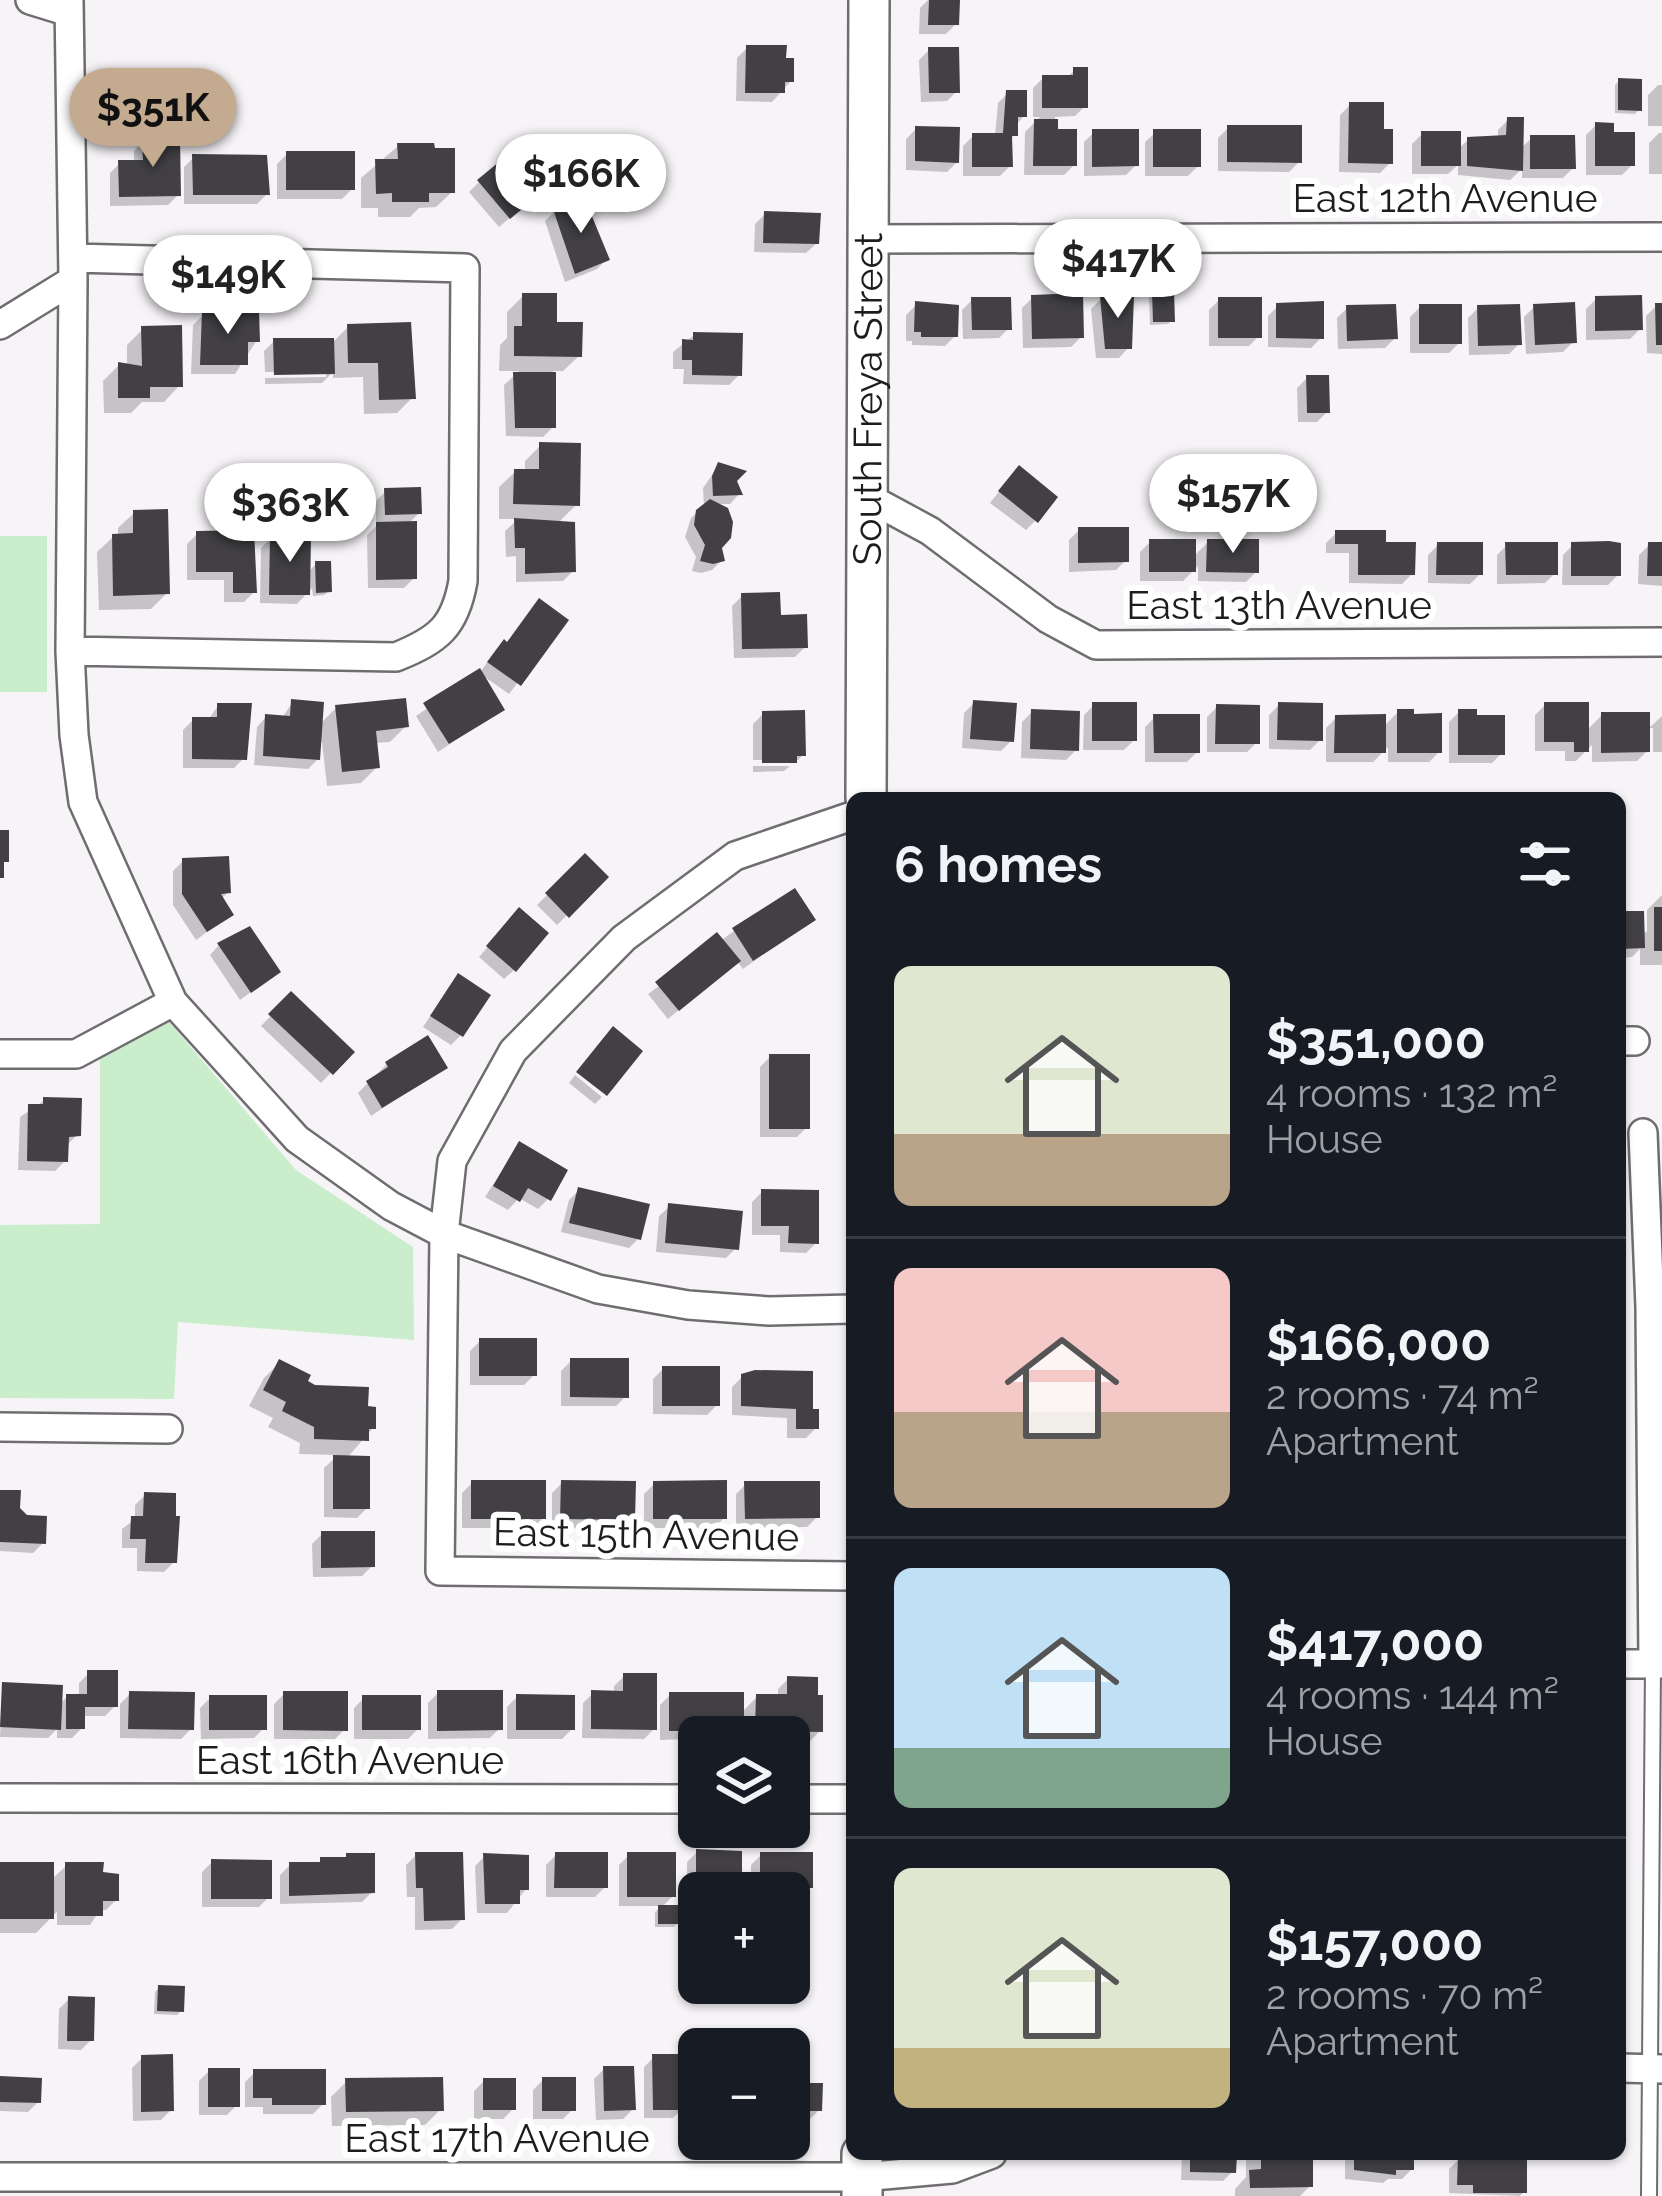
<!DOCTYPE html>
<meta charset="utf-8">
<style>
:root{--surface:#171b24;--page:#242831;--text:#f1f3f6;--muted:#9ea1a6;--line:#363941;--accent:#c4aa8f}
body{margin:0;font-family:Raleway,sans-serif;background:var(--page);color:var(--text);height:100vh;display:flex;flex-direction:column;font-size:45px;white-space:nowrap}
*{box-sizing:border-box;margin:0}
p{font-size:39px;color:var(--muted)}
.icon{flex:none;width:66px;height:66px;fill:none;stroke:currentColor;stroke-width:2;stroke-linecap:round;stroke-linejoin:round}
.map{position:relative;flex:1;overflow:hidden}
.side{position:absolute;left:846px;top:792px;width:780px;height:1368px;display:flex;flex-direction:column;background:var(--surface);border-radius:18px;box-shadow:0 3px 9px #0004}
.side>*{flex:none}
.buttons{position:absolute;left:678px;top:1716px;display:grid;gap:24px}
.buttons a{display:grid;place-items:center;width:132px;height:132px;border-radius:18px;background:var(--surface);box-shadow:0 3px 9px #0004;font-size:60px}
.price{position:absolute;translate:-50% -102px;padding:0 27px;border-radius:42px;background:#fff;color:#222;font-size:39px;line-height:78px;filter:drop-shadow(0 3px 6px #0008)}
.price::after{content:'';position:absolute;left:50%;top:72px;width:36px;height:27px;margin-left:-18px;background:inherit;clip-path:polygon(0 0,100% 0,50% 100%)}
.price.active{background:var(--accent);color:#111}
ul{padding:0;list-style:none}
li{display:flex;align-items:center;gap:36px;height:300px;padding:0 48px}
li+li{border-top:3px solid var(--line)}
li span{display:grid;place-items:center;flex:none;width:336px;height:240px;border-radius:18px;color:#555}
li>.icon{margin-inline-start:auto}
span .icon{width:144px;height:144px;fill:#fffc;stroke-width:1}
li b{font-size:51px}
h2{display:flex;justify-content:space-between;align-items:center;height:144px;padding:0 48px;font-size:51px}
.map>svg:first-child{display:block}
.green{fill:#caeecb}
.shadow{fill:#0003}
.building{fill:#424044}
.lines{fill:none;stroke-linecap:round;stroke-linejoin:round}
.service-casing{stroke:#706d71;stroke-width:18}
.minor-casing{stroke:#706d71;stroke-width:32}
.secondary-casing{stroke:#706d71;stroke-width:44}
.service{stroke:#fff;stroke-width:14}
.minor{stroke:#fff;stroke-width:27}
.secondary{stroke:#fff;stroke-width:39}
.labels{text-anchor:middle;stroke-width:12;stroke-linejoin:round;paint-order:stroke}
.street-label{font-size:39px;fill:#1e1d1e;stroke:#fff}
</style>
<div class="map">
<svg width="1662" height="2196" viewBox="0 0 1662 2196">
<rect width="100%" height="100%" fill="#f7f4f8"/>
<!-- green -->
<path class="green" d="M0,536H47V692H0Z
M166,1018L296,1170L413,1247L414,1340L178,1322L174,1399L0,1398V1225L100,1224V1051Z"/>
<!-- shadow -->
<path class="shadow" d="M928,0H957L956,24L946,34H919L920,8Z
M747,48L783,61L791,81L772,102L736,101L737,58Z
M929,50L957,91L947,101L921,102L919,60Z
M1075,70L1085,106L1075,116L1055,117V132L1074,165L1064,175H1024L1025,132L1040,117H1033V88L1043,78H1066Z
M1619,81L1639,110L1635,114L1615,113V85Z
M1658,85H1662V126H1648V95Z
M1008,93L1024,116L1015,126V134L1010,140V166L1000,176H963V146L973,136H995L998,103Z
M1350,105L1381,132L1390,163L1380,173L1339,172L1340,115Z
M1508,120L1520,149L1532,138L1573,168L1563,178H1522V169L1510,180L1458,175V165L1448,174H1412V144L1422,134L1458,149L1468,140L1498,139V130Z
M1596,125L1611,135L1632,165L1622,175H1586V135Z
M1228,128L1299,162L1289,172L1218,171V138Z
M916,129L957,162L947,172L906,170V139Z
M1094,132L1136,165L1126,175L1084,176V142Z
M1155,133L1198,166L1188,176H1145V142Z
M1659,133H1662V174H1649V143Z
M144,141L178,195L168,205L110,206V173L120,163H134V151Z
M398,146L452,192L436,207L419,208L410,217H378V208H361V178Z
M287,154L352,189L342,199H277V164Z
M194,157L267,194L257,204H184V167Z
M479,182L524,206L499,227L469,192Z
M555,211L607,259L597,269L565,282L545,221Z
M765,214L817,243L806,253L754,252L755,224Z
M1153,294L1172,320L1168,324L1150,325L1149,298Z
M523,296L579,356L563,371H553V427L543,437L506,436L504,385L519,371H499L500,345L507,338V312Z
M1032,298L1081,337L1071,347L1023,348L1022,308Z
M1101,299L1129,347L1119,358H1096L1091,309Z
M1596,299L1640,329L1630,339L1586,340V309Z
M972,300L1009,328L999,338L963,339L962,310Z
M1219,300L1259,336L1249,346H1209V310Z
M916,305L955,336L945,346L912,345V341H906V315Z
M1278,306L1321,338L1311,348L1268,347V316Z
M1656,306H1662V354L1647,353L1646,316Z
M1420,307L1459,343L1449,353H1410V317Z
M1534,307L1573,342L1563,352L1526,354L1524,317Z
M1347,308L1395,338L1385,348L1338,349L1337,318Z
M1478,308L1519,344L1509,354L1469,355L1468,318Z
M203,315L257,340L235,374H191L193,325Z
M348,327L413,397L397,413L364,414L363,377L333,378V372L322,383L265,384V378L326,377V371L265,372L264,351L274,341H334Z
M143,329L179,386L164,402H142L131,413H104L103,381L119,365L127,367V345Z
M694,335L739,375L729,385L683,384L684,369H673V352Z
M1307,378L1327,412L1317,422H1298L1297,388Z
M541,445L577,504L557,524L573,571L563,581L516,582V556L506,557L505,531L518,519H499V487L515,472H525V461Z
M719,465L739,494L730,504H715L722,560L712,570L701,573L692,571L696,557L685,537L691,518L704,506L703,488Z
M1268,467L1289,514L1279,524H1257L1258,477Z
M1009,479L1036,520L1026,530L990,503Z
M386,491L419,513L408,524L414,578L404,588H368L367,535L376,526V501Z
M134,513L167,593L151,609L99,610L97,552L113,537L118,536V528Z
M1079,530L1126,560L1116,570L1069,572V540Z
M1336,533L1383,545L1412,574L1402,584L1349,583V553H1326V543Z
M197,534L254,592L244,602H224V580H187V544Z
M271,538L307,573L316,564L329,591L324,595L313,596L312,588L297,604L260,603L261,548Z
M1150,542L1193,557L1208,542L1256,572L1246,582L1198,581V566L1183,581H1140V552Z
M1438,545L1480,574L1470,584L1428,583V555Z
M1507,545L1555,573L1545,583L1497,584V555Z
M1573,545L1618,575L1608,585H1562L1563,555Z
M1649,545H1662V586L1638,584L1639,555Z
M742,596L778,618L805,647L795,657L734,658L732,606Z
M565,621L509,694L479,673L501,709L438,752L416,716L481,671L494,653Z
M292,703L320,724L336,708L406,726L390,742L374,743L377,767L361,783L327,786L322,742H319L318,759L308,769L254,765L257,727L266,717L282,718Z
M974,703L1011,741L1001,751L962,748L964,713Z
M1094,705L1134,740L1124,750H1083L1084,715Z
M1279,705L1320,740L1310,750L1269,749V715Z
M1545,705L1586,731L1602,715L1647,751L1637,761L1592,762V745L1576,761H1565V751H1535V715Z
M218,706L244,758L234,768H183V730L193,720H208Z
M1217,707L1257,742L1247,752H1207V717Z
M1032,712L1076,750L1066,760L1021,758L1022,722Z
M1398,712L1439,752L1429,762H1388V747L1373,762H1326V728L1336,718L1383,727Z
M1459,712L1502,753L1492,763H1449V722Z
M763,714L803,755L798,760H753V724Z
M1662,716V752H1653V728H1649Z
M1155,717L1197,752L1187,762H1145V727Z
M753,766H790L784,771L753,772Z
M585,857L605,877L557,925L537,905Z
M183,861L228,892L221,899L230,915L196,940L173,905V871Z
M1662,895V965H1640V949L1632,957L1620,958V914L1642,933L1647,932V910Z
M812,920L743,969L737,961L668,1019L648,994L734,931Z
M510,921L514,970L504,979L479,957Z
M219,945L277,972L240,1000L210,955Z
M449,987L461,1035L451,1045L423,1027Z
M291,995L351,1052L321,1083L261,1026Z
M770,1057L807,1127L797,1137H760V1067Z
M387,1064L444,1067L371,1116L358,1093Z
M575,1075L602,1097L595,1104L569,1083Z
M45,1100L78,1134L68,1144L65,1161L55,1171L18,1170L20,1117Z
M519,1145L548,1199L538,1209L519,1198L508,1210L485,1197Z
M579,1190L639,1238L629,1248L561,1232L569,1200Z
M762,1192L816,1243L806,1253L780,1252V1235H752V1202Z
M669,1207L736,1248L726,1258L656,1252L659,1216Z
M480,1341L534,1375L524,1385H470V1351Z
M571,1361L626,1396L616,1406H561V1371Z
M279,1363L304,1382L365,1409L373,1428L347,1458L367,1508L357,1518L324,1517V1468L338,1455L299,1454L300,1443L268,1427L273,1418L249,1406L264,1378Z
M663,1369L717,1405L707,1415L653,1414V1379Z
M742,1377L810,1412L816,1428L806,1438H787V1418L732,1415V1387Z
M472,1483L543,1518L533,1528H462V1493Z
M562,1483L632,1519L622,1529L552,1528V1493Z
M654,1484L724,1518L714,1528H644V1494Z
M746,1484L817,1517L807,1527L736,1528V1494Z
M0,1493L43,1543L33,1553L0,1551Z
M145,1495L174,1562L164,1572L137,1571V1548H122V1529L135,1519V1505Z
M322,1534L372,1566L362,1576L313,1577L312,1544Z
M89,1673L115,1706L105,1716H82V1728L72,1738H57V1729L48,1738L0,1737L3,1685L59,1705L67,1697H79V1683Z
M624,1676L654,1729L644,1739L582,1738L583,1703L593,1693L614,1694V1686Z
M788,1679L820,1731L810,1741L747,1737V1725L735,1737L660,1740V1705L670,1695L741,1713L757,1697H778V1689Z
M438,1693L500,1728L490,1738L428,1739V1703Z
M130,1694L191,1729L181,1739L120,1738V1704Z
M284,1694L345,1729L335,1739H274V1704Z
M517,1697L572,1729L562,1739H507V1707Z
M210,1698L264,1728L254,1738L201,1739L200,1708Z
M364,1698L418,1729L408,1739H354V1708Z
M697,1852L739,1887L733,1893L687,1897V1862Z
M416,1855L462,1919L452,1929L415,1930V1897H407L406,1865Z
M556,1855L605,1887L595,1897H546V1865Z
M629,1855L673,1896L661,1908L678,1923L674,1927H655V1912L661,1906H619V1865Z
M761,1855L810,1887L800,1897H789V1893H751V1865Z
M485,1856L526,1889L507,1913H477L475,1866Z
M321,1860L372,1892L362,1902L280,1904V1875L290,1865H316Z
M212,1862L269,1897L259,1907H202V1872Z
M0,1865L51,1880L67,1865L100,1875L116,1900L106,1910H100L90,1925H57V1912L36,1933H0Z
M159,1988L181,2011L177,2015L154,2014L155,1992Z
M69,1999L91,2040L81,2050L58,2049L59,2009Z
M654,2057L683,2108L673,2118H644V2067Z
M142,2058L171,2110L161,2120L133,2121L132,2068Z
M789,2065L819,2110L809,2120H789Z
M604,2069L633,2109L623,2119L596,2120L594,2079Z
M209,2071L237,2105L227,2115H199V2081Z
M255,2072L323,2104L313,2114H263V2107H245V2082Z
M0,2080L38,2102L28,2112L0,2111Z
M543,2080L573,2109L563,2119H533V2090Z
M347,2081L441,2109L425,2125L332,2126L331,2097Z
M484,2081L513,2109L503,2119H474V2091Z
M1182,2154H1234L1233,2171L1223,2181L1181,2180Z
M1246,2154H1310V2186L1300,2196H1235V2189L1246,2177Z
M1345,2154H1411L1412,2169L1402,2179H1388L1383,2183L1345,2179Z
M1459,2159L1524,2192L1520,2196L1449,2193V2169Z"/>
<!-- building -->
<path class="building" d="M929,0H960L959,25H928Z
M746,45H787L786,58H794V82H785V93H745Z
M928,47H959L960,93H929Z
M1073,67H1088V108H1042V75H1073Z
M1618,78L1642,79V111L1618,110Z
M1006,90H1027V117H1018V136H1012L1013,167H972V133H1003Z
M1349,102H1384V129H1393V164L1348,163Z
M1507,117H1524L1523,171L1467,166V137L1506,135Z
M1034,119H1058V129H1077V166H1033Z
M1595,122L1614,123V132H1635V166H1595Z
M1227,125H1302V163L1227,162Z
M915,126L960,127L959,163L915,161Z
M1092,129H1139V166L1092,167Z
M1153,129H1201V167H1153Z
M1421,131H1461V166H1421Z
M1530,135H1575L1576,169H1530Z
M142,138H180L181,196L119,197L118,160H143Z
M397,143H434L435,148H455V193H429V202H392V193L376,194L375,159H398Z
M286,151H355V190H286Z
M192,154L267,155L270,195H193Z
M505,157L538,196L510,219L477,180Z
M584,197L610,260L575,274L553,209Z
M764,211L821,213L819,244L763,243Z
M1174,290L1175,322H1153L1152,291Z
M522,293H557V322H583L582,357L514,356V326H522Z
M1083,293L1084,338L1032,339L1031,295Z
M1134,295L1132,349H1105L1100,296Z
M1642,295L1643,330L1595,331V296Z
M971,297H1011L1012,330H972Z
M1218,297H1262V338H1218Z
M915,301L959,305L958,337H921V332H914Z
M1324,301V339L1276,338V303Z
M1575,302L1577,343L1535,345L1533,304Z
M1655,303H1662V345H1656Z
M1396,304L1398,339L1347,341L1346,305Z
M1419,304H1462V344H1419Z
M1520,304L1522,345L1478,346L1477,305Z
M259,311L260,342H248V365H200L202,312Z
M411,322L416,399L379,400L378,363H348L347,324Z
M182,325L183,387H150V398H118V362L142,366L141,326Z
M693,332L743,333L742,376L692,375V360H682V339L693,340Z
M273,338H334L335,374L274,375Z
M513,372H556V428H515Z
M1306,375H1329L1330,413H1307Z
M539,442L581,443L580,506L513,504L514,469H539Z
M718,462L747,471L737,481L743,495L713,496L712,476Z
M1267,464L1293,465L1292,515H1265Z
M1019,465L1058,497L1038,523L998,491Z
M421,487L422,514L385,515L384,488Z
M710,499L728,508L733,522L731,538L722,548L725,561L713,564L700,561L705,545L694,525L696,510Z
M168,509L170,594L113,596L112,534L133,533V510Z
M514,518L575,522L576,572L525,574V548H515Z
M417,521V579L376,580V522Z
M1078,527H1129V562L1078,563Z
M254,530L257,593H233V572H196V531Z
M1335,530H1386V542H1416L1415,575H1358V544H1335Z
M270,535H311L310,595H269Z
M1149,539H1196V572H1149Z
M1207,539H1259V573L1206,572Z
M1609,541L1621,543V576H1571V542Z
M1437,542H1483V575H1436Z
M1505,542H1558V575H1506Z
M1648,542H1662V576H1647Z
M315,561H331L332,592L316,593Z
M780,592L781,615L807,614L808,648L742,649L741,593Z
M539,598L569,620L521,686L487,662L504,639L507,642Z
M480,668L505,710L449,744L423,703Z
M406,698L409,727L376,731L380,768L342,772L335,705Z
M291,699L324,702L320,760L263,756L265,714L290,716Z
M973,700L1017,703L1014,742L970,739Z
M1092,702H1137V741H1092Z
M1278,702L1323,703V741L1277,740Z
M1544,702H1589V752H1574V742H1544Z
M217,703H252L247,760L192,759V717H217Z
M1216,704L1260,705V744H1215Z
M1031,709L1080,711L1079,751L1030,749Z
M1397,709H1414V714L1442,713V753H1397Z
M1458,709H1477V715H1505V755H1458Z
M805,710L806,756H797V763H762V711Z
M1601,712H1650V752L1601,753Z
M1153,714H1200V753H1154Z
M1386,714V753H1334L1335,715Z
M0,830H9V862H4V878H0Z
M585,853L609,877L569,918L545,893Z
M229,856L231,893L221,894L234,915L207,932L182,894V858Z
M795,888L816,920L753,961L732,928Z
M519,907L549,933L516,972L486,946Z
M1654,907H1662V951H1654Z
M1620,911H1644L1645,948L1620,949Z
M250,926L281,972L251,993L217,943Z
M717,932L741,961L679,1011L655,982Z
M458,973L491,995L463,1037L430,1016Z
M291,991L355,1052L333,1075L268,1014Z
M613,1026L643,1051L607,1096L576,1072Z
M428,1035L448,1068L382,1108L366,1081L388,1067L385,1062Z
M769,1054H810V1129H769Z
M43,1097L82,1098L81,1136L69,1137L68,1162L27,1161L28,1104H43Z
M519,1141L568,1170L551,1201L528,1188L520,1202L493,1186Z
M578,1187L650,1204L641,1240L569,1223Z
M761,1189L819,1190V1244L788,1243L789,1226H761Z
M668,1203L743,1211L739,1250L665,1243Z
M479,1338H537V1376H479Z
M570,1358H629V1398L570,1397Z
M279,1359L311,1375L308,1381L315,1385L369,1387L368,1406L376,1407V1429H369V1441L314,1439V1427L282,1411L286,1402L263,1390Z
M662,1366H720V1406H662Z
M755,1370L813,1371V1409H819V1429H796V1409L741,1406V1374Z
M333,1455L370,1456V1509H333Z
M471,1480H546V1519H471Z
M561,1480L636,1481L635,1520L560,1519Z
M727,1480V1519H653V1481Z
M744,1481H820V1518L745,1519Z
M0,1490H21L20,1508L27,1515L47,1516L46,1544L0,1542Z
M144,1492L176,1493V1516H180L177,1563H145L146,1539H130L131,1516H143Z
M321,1531H375V1567L321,1568Z
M87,1670H118V1707H85V1729H66V1694H87Z
M623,1673H657V1730L591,1729V1690L623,1691Z
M787,1676L818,1677V1695H823V1732L755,1731L756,1694H787Z
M2,1682L63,1685L61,1730L0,1727Z
M437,1690H503V1730L437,1731Z
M129,1691L195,1692L194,1730L128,1729Z
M283,1691H348V1731L283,1730Z
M669,1692H744V1731H669Z
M516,1694L575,1695V1730H516Z
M209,1695H267V1730H209Z
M362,1695H421V1730H362Z
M696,1849L742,1851V1888H696Z
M415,1852H463L465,1920L424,1921L423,1888H416Z
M555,1852H608V1888H554Z
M627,1852H676V1897H627Z
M760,1852H813V1888H760Z
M346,1853H375V1893L289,1896V1862H320V1857H346Z
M483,1853L529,1855V1890H520V1904H485Z
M211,1859L272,1860V1899H211Z
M0,1862H54V1919H0Z
M65,1862H104L103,1872L119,1874V1901H103V1916H65Z
M658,1905H681V1924H658Z
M158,1985L185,1986L184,2012L157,2011Z
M68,1996L95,1997L94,2041H67Z
M173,2054L174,2111L141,2112V2055Z
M652,2054H686V2110H653Z
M789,2062H809V2083H823L822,2111H789Z
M603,2066H634L636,2110L604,2111Z
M208,2068H240V2107H208Z
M253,2069H326V2105H272V2098H253Z
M0,2076L42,2078L41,2103L0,2102Z
M443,2077L444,2111L346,2112L345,2078Z
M542,2077H576V2111H542Z
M483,2078H516V2110H483Z
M1190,2154H1237L1236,2173L1190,2172Z
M1261,2154H1313V2187L1250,2188L1249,2170L1261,2169Z
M1354,2154H1414V2170H1396V2175L1354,2170Z
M1458,2156L1527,2157V2193H1473V2185H1457Z"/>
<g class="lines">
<!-- service casing -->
<g class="service-casing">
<path id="service" d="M1649,2196L1653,1664"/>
</g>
<!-- minor casing -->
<g class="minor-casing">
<path id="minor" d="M30,0L69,12
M69,0L73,280L70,651L74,735L83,802L173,1002L297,1139L391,1206L444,1234L598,1289L688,1305L769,1311L852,1309
M868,239L1662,237
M0,325L73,280
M869,498L930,531L1048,619L1096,645L1662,642
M70,651L396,657C438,640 455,627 463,581L465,268L73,258
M852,816L735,856L624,938L513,1051L452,1161L444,1234L440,1571L852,1576
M1620,1041H1635
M0,1054H76L173,1002
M1643,1133L1650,1307L1653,1664
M0,1427L168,1429
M1620,1664H1662
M0,1798L699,1799
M789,1799H852
M1620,2068L1662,2069
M0,2177H862L952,2169L992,2154"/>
</g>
<!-- secondary casing -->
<g class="secondary-casing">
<g id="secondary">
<path id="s1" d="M866,798L869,0"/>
<path d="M862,2196V2154"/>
</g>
</g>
<!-- service -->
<use href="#service" class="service"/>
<!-- minor -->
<use href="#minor" class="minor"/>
<!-- secondary -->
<use href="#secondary" class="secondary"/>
</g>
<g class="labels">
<!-- street labels -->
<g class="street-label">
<text x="1445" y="212">East 12th Avenue</text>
<text dy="14" stroke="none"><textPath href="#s1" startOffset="399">South Freya Street</textPath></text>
<text x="1279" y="619">East 13th Avenue</text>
<text transform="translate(646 1534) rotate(1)" y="14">East 15th Avenue</text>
<text x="350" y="1774">East 16th Avenue</text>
<text x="497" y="2152">East 17th Avenue</text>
</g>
</g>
</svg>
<div class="buttons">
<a><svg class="icon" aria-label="layers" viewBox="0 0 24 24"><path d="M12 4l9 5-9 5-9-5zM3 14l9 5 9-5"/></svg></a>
<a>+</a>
<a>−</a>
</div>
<b class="price active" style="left:153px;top:170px">$351K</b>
<b class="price" style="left:581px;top:236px">$166K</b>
<b class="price" style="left:1118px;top:321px">$417K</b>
<b class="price" style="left:228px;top:337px">$149K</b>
<b class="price" style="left:1233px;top:556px">$157K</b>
<b class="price" style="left:290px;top:565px">$363K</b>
<section class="side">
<h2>6 homes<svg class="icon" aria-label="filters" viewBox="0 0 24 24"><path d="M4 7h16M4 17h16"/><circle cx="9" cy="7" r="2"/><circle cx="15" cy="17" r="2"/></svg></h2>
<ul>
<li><span style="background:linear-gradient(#dfe7d0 70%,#b9a48a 0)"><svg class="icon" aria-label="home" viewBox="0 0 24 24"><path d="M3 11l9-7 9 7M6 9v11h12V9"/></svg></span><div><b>$351,000</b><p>4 rooms · 132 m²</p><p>House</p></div></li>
<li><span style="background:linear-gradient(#f6c9c9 60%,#b9a48a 0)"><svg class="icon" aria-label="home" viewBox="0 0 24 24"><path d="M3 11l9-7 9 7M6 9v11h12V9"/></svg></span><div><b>$166,000</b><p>2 rooms · 74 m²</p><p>Apartment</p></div></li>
<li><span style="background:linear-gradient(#bfe0f5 75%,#7fa58c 0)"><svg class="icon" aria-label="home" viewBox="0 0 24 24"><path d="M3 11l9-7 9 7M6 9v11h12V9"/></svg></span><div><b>$417,000</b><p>4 rooms · 144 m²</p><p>House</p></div></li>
<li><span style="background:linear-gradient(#dfe7d0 75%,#c2b280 0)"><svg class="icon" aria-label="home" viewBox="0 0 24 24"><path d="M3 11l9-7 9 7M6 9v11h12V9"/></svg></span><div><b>$157,000</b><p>2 rooms · 70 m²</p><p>Apartment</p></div></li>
</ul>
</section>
</div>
